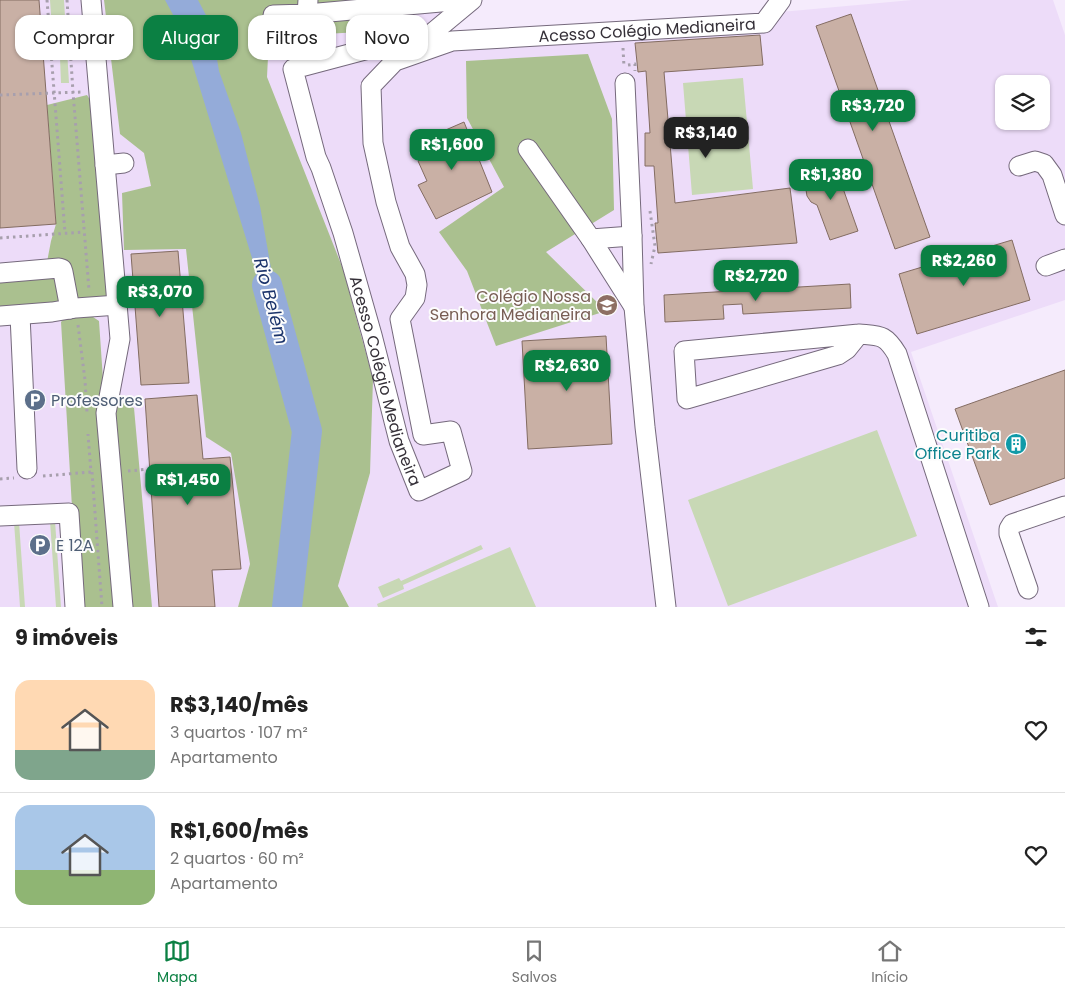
<!DOCTYPE html>
<html lang="pt">
<meta charset="utf-8">
<style>
:root{--surface:#fff;--page:#f2f2f2;--text:#222;--muted:#767676;--line:#e0e0e0;--accent:#0b8043}
body{margin:0;font-family:Poppins,sans-serif;background:var(--page);color:var(--text);height:100vh;display:flex;flex-direction:column;font-size:19px;white-space:nowrap}
*{box-sizing:border-box;margin:0}
p{font-size:16px;color:var(--muted)}
.icon{flex:none;width:28px;height:28px;fill:none;stroke:currentColor;stroke-width:2;stroke-linecap:round;stroke-linejoin:round}
.map{position:relative;height:607px;overflow:hidden}
.drawer{display:flex;flex-direction:column;background:var(--surface);flex:1}
.drawer>*{flex:none}
.top-card{position:absolute;left:15px;top:15px;width:500px;height:45px;display:flex;gap:10px}
.buttons{position:absolute;left:995px;top:75px;display:grid;gap:10px}
.buttons a{display:grid;place-items:center;width:55px;height:55px;border-radius:10px;background:var(--surface);box-shadow:0 1px 4px #0004;font-size:25px}
.price{position:absolute;translate:-50% -42px;padding:0 11px;border-radius:10px;background:var(--accent);color:#fff;font-size:16px;line-height:32px;filter:drop-shadow(0 1px 2px #0008)}
.price::after{content:'';position:absolute;left:50%;top:30px;width:15px;height:11px;margin-left:-8px;background:inherit;clip-path:polygon(0 0,100% 0,50% 100%)}
.price.on{background:#222;color:#fff}
ul{padding:0;list-style:none}
li{display:flex;align-items:center;gap:15px;height:125px;padding:0 15px}
li+li{border-top:1px solid var(--line)}
li span{display:grid;place-items:center;flex:none;width:140px;height:100px;border-radius:15px;color:#555}
li>.icon{margin-inline-start:auto}
span .icon{width:60px;height:60px;fill:#fffc;stroke-width:1}
li b{font-size:21px}
h2{display:flex;justify-content:space-between;align-items:center;height:60px;padding:0 15px;font-size:21px}
.pill{padding:0 18px;border-radius:15px;background:var(--surface);box-shadow:0 1px 4px #0004;font-size:18px;line-height:45px}
.pill.on{background:var(--accent);color:#fff}
.tab-bar{display:flex;justify-content:space-around;align-items:center;height:70px;border-top:1px solid var(--line);background:var(--surface);font-size:14px;color:var(--muted)}
.tab-bar a{display:grid;justify-items:center;gap:2px}
.tab-bar .on{color:var(--accent)}
.map>svg:first-child{display:block}
.built{fill:#eddcf9;fill-rule:evenodd}
.green{fill:#c8d8b5}
.forest{fill:#aac08f}
.water{fill:#94abd9}
.lines{fill:none;stroke-linecap:round;stroke-linejoin:round}
.river{stroke:#94abd9;stroke-width:30}
.building{fill:#c9b0a5;stroke:#836c62}
.minor-casing{stroke:#75697c;stroke-width:21}
.path{stroke:#a79fad;stroke-width:3;stroke-dasharray:2.5 4;stroke-linecap:butt}
.minor{stroke:#fff;stroke-width:19}
.labels{text-anchor:middle;stroke-width:4;stroke-linejoin:round;paint-order:stroke}
.street-label{font-size:16px;fill:#353038;stroke:#fcfcfc}
.education-label{font-size:16px;fill:#785e54;stroke:#fcfcfc;text-anchor:end}
.service-label{font-size:16px;fill:#4e5e75;stroke:#fcfcfc;text-anchor:start}
.culture-label{font-size:16px;fill:#0d838f;stroke:#fcfcfc;text-anchor:end}
.water-label{font-size:18px;font-style:italic;fill:#1c346b;stroke:#fcfcfc}
</style>
<div class="map">
<svg width="1065" height="607" viewBox="0 0 1065 607">
<rect width="100%" height="100%" fill="#f5ebfc"/>
<!-- built -->
<path class="built" d="M0,0H442L440,32L792,11L912,0H1053L1065,35V300L911,352L998,607H349L338,586L370,473L250,564L238,607H0ZM1004,84H1041V121H1004Z"/>
<!-- green -->
<path class="green" d="M50,0H64L69,83H61L60,58H54Z
M743,78L753,189L692,195L683,83Z
M877,430L917,536L728,606L688,500Z
M50,521H55L61,607H56Z
M14,522H19L25,607H20Z
M481,545L483,549L403,585L404,589L383,598L378,587L399,578L401,581Z
M510,547L536,607H378L377,604Z"/>
<!-- forest -->
<path class="forest" d="M104,0H388L389,21L361,32L269,37L267,77L343,269L373,379L370,473L338,586L349,607H238L250,564L231,453L206,437L186,249L124,250L122,193L151,186L144,153L120,134Z
M588,54L612,119L614,210L546,252L606,311L496,346L467,271L439,232L504,187L467,118L466,61Z
M87,95L99,114L110,294L99,305H54L0,312V266L47,262L51,241L56,224L47,105Z
M84,311L99,321L104,394L134,408L152,607H78C72,512 67,417 61,322L68,314Z"/>
<!-- water -->
<path class="water" d="M165,0H198L207,17L213,35L219,71L241,133L260,206L274,285L279,339L252,258L183,33Z"/>
<g class="lines">
<!-- river -->
<path class="river" d="M267,285L307,431L287,607"/>
</g>
<!-- building -->
<path class="building" d="M0,0H39L56,224L0,228Z
M851,14L930,237L895,249L816,26Z
M760,35L763,65L664,72L675,203L790,188L797,243L658,253L655,223H658L654,166H645V133H650L646,71L638,72L635,43Z
M464,122L492,192L436,219L418,185L427,181L418,161L425,157L418,142Z
M833,160L858,231L830,240L817,205L811,202L807,196L806,190L807,182L815,168Z
M1012,240L1030,300L917,334L899,274Z
M178,251L189,383L141,385L131,254Z
M850,284L851,308L743,314L742,304L723,305L724,319L665,322L664,295Z
M606,336L612,444L528,449L522,341Z
M1065,370V478L990,505L955,409Z
M197,395L203,459L230,457L241,569L212,570L215,607H159L145,399Z"/>
<g class="lines">
<!-- minor casing -->
<g class="minor-casing">
<g id="minor">
<path d="M91,0L120,339L106,413L123,607"/>
<path id="s1" d="M472,0L431,34L391,43L293,69L316,157L321,168L343,233L372,335L399,441L419,491L462,471L451,431L423,435L400,319L415,298L417,285L415,274L400,247L386,202L373,143L371,86L395,61L452,41L764,23L781,0"/>
<path d="M307,14L463,0"/>
<path d="M273,15L307,14L308,0"/>
<path d="M625,83L632,236L634,307L645,427L666,607"/>
<path d="M528,149L591,239L634,307"/>
<path d="M105,165L124,163"/>
<path d="M1019,166L1035,161L1044,164L1052,175L1065,215"/>
<path d="M591,239L632,236"/>
<path d="M1046,266L1065,259"/>
<path d="M0,273L59,268L62,269L63,272L70,309"/>
<path d="M20,315L27,469"/>
<path d="M0,316L52,312L76,308L118,305"/>
<path d="M859,334L847,349L838,355L687,399L684,351L859,334C880,336 885,334 897,354L979,607"/>
<path d="M0,516L69,513L75,607"/>
<path d="M1028,589L1009,534V529L1012,524L1065,506"/>
</g>
</g>
<!-- path -->
<path class="path" d="M47,0L65,233
M67,0L73,92L89,290
M623,48L624,67
M628,65L635,64V71
M0,95L82,92
M650,211L655,246L651,264
M0,238L84,232
M78,325L85,380L87,413
M128,471L150,469
M92,472L102,607
M43,476L91,472L88,434
M0,479L14,478"/>
<!-- minor -->
<use href="#minor" class="minor"/>
</g>
<!-- icons -->
<defs>
<g id="school-disc" transform="scale(1.125)"><circle r="9.5" fill="#8d6e63" stroke="#fcfcfc"/><path d="M0-5L7-2L0 1L-7-2ZM-4 1L0 2.5L4 1V4Q0 6-4 4Z" fill="#fff"/></g>
<g id="parking-disc" transform="scale(1.125)"><circle r="9.5" fill="#5c6f8a" stroke="#fcfcfc"/><path d="M-3.5-5.5H1a3.5 3.5 0 0 1 0 7H-1V5.5H-3.5ZM-1-3.4V-.6H.8a1.4 1.4 0 0 0 0-2.8Z" fill="#fff"/></g>
<g id="building-disc" transform="scale(1.125)"><circle r="9.5" fill="#0f9aa8" stroke="#fcfcfc"/><path d="M-4-6H4V6H1V3H-1V6H-4ZM-2.5-4.3h1.7v1.8h-1.7ZM.8-4.3h1.7v1.8H.8ZM-2.5-1h1.7V.8h-1.7ZM.8-1h1.7V.8H.8Z" fill="#fff"/></g>
</defs>
<g fill-rule="evenodd">
<use href="#school-disc" x="607" y="305"/>
<use href="#parking-disc" x="35" y="400"/>
<use href="#building-disc" x="1016" y="444"/>
<use href="#parking-disc" x="40" y="545"/>
</g>
<g class="labels">
<!-- street labels -->
<g class="street-label">
<text dy="6" stroke="none"><textPath href="#s1" startOffset="1408">Acesso Colégio Medianeira</textPath></text>
<text dy="6" stroke="none"><textPath href="#s1" startOffset="521">Acesso Colégio Medianeira</textPath></text>
</g>
<!-- education labels -->
<g class="education-label">
<text x="591" y="302">Colégio Nossa<tspan x="591" dy="18">Senhora Medianeira</tspan></text>
</g>
<!-- service labels -->
<g class="service-label">
<text x="51" y="406">Professores</text>
<text x="56" y="551">E 12A</text>
</g>
<!-- culture labels -->
<g class="culture-label">
<text x="1000" y="441">Curitiba<tspan x="1000" dy="18">Office Park</tspan></text>
</g>
<!-- water labels -->
<g class="water-label">
<text transform="translate(271 301) rotate(75)" y="6">Rio Belém</text>
</g>
</g>
</svg>
<div class="buttons">
<a><svg class="icon" aria-label="layers" viewBox="0 0 24 24"><path d="M12 4l9 5-9 5-9-5zM3 14l9 5 9-5"/></svg></a>
</div>
<b class="price" style="left:873px;top:132px">R$3,720</b>
<b class="price on" style="left:706px;top:159px">R$3,140</b>
<b class="price" style="left:452px;top:171px">R$1,600</b>
<b class="price" style="left:831px;top:201px">R$1,380</b>
<b class="price" style="left:964px;top:287px">R$2,260</b>
<b class="price" style="left:756px;top:302px">R$2,720</b>
<b class="price" style="left:160px;top:318px">R$3,070</b>
<b class="price" style="left:567px;top:392px">R$2,630</b>
<b class="price" style="left:188px;top:506px">R$1,450</b>
<div class="top-card">
<a class="pill">Comprar</a>
<a class="pill on">Alugar</a>
<a class="pill">Filtros</a>
<a class="pill">Novo</a>
</div>
</div>
<section class="drawer">
<h2>9 imóveis<svg class="icon" aria-label="filters" viewBox="0 0 24 24"><path d="M4 7h16M4 17h16"/><circle cx="9" cy="7" r="2"/><circle cx="15" cy="17" r="2"/></svg></h2>
<ul>
<li><span style="background:linear-gradient(#ffd9b3 70%,#7fa58c 0)"><svg class="icon" aria-label="home" viewBox="0 0 24 24"><path d="M3 11l9-7 9 7M6 9v11h12V9"/></svg></span><div><b>R$3,140/mês</b><p>3 quartos · 107 m²</p><p>Apartamento</p></div><svg class="icon" aria-label="heart" viewBox="0 0 24 24"><path d="M12 20l-8-8c-3-5 5-10 8-4 3-6 11-1 8 4z"/></svg></li>
<li><span style="background:linear-gradient(#a9c7e8 65%,#8fb573 0)"><svg class="icon" aria-label="home" viewBox="0 0 24 24"><path d="M3 11l9-7 9 7M6 9v11h12V9"/></svg></span><div><b>R$1,600/mês</b><p>2 quartos · 60 m²</p><p>Apartamento</p></div><svg class="icon" aria-label="heart" viewBox="0 0 24 24"><path d="M12 20l-8-8c-3-5 5-10 8-4 3-6 11-1 8 4z"/></svg></li>
</ul>
</section>
<nav class="tab-bar">
<a class="on"><svg class="icon" aria-label="map" viewBox="0 0 24 24"><path d="M3 6l6-2 6 2 6-2v14l-6 2-6-2-6 2zM9 4v14M15 6v14"/></svg>Mapa</a>
<a><svg class="icon" aria-label="saved" viewBox="0 0 24 24"><path d="M7 4h10v16l-5-4-5 4z"/></svg>Salvos</a>
<a><svg class="icon" aria-label="home" viewBox="0 0 24 24"><path d="M3 11l9-7 9 7M6 9v11h12V9"/></svg>Início</a>
</nav>
